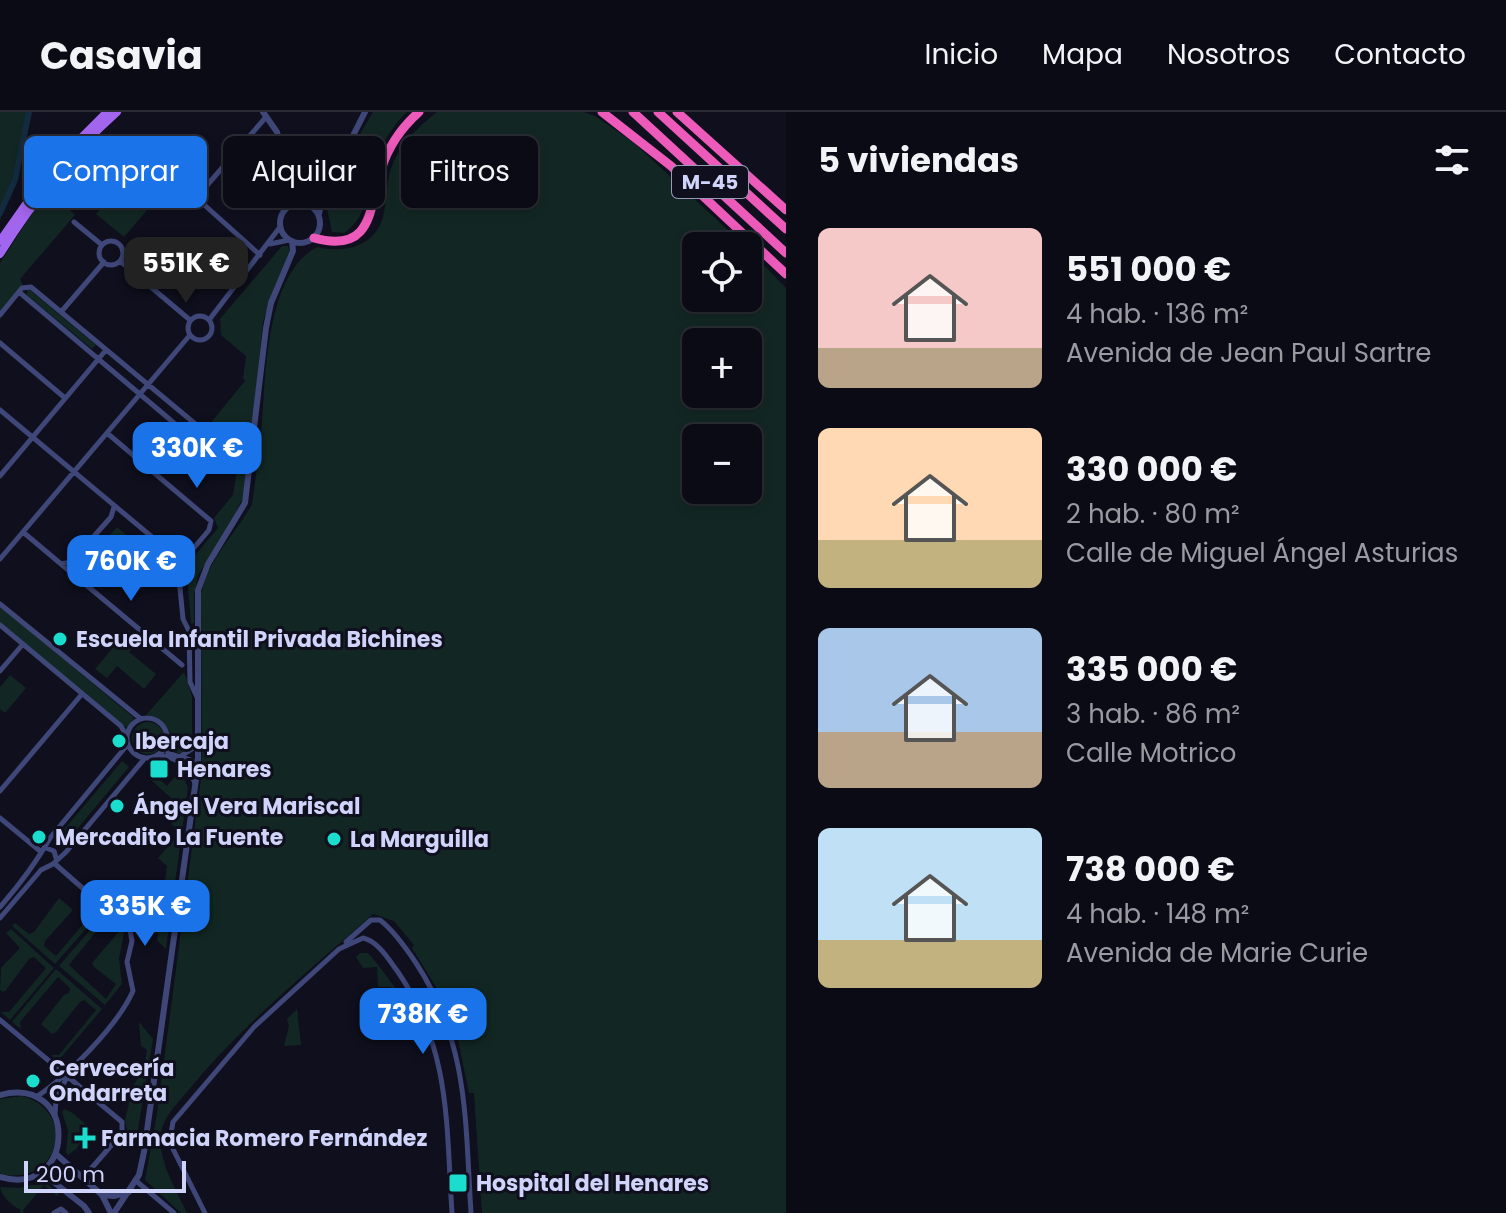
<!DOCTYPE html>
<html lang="es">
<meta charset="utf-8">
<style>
:root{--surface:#0b0b16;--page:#14141f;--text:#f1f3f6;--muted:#9a9ba1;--line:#2b2b35;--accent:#1a73e8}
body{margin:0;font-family:Poppins,sans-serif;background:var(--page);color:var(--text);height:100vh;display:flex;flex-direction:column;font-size:30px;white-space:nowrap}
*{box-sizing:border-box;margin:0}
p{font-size:26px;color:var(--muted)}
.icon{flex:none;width:44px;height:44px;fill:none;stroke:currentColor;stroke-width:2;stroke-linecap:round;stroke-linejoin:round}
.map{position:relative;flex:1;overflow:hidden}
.sheet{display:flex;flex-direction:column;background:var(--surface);width:720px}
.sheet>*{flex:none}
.banner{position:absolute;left:24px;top:24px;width:642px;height:72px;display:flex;gap:16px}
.controls{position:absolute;left:682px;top:120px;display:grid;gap:16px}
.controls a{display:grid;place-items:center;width:80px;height:80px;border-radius:12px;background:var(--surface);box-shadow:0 4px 12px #0003,0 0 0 2px var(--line);font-size:40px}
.scale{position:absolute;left:24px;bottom:20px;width:162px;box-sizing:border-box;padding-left:8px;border:4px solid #d1d4fa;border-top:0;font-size:22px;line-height:28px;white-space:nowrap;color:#d1d4fa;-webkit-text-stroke:6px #0f0f1e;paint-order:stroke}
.price{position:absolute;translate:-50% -68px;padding:0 18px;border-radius:16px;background:var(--accent);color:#fff;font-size:26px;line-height:52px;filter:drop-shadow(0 2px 4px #0008)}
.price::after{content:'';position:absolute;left:50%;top:48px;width:24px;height:18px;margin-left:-12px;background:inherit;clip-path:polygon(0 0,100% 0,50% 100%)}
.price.current{background:#222;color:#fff}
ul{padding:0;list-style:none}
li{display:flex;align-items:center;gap:24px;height:200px;padding:0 32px}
li span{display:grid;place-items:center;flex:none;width:224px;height:160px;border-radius:12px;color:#555}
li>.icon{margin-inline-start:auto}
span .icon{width:96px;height:96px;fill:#fffc;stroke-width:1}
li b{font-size:34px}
h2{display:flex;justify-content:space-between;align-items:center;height:96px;padding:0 32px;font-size:34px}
.pill{padding:0 28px;border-radius:12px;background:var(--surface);box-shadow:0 4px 12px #0003,0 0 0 2px var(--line);font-size:28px;line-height:72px}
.pill.current{background:var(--accent);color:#fff}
header{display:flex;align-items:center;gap:48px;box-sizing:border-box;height:112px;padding:0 40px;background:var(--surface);border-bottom:2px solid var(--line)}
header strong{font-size:38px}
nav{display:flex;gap:44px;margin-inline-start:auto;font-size:28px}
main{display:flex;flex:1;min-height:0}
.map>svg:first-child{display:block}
.green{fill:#122723;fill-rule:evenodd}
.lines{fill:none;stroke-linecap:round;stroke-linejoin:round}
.canal{stroke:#122b3e;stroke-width:6}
.minor{stroke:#3f4778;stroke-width:5}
.tertiary{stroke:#3f4778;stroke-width:6}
.primary{stroke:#a265ed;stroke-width:8}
.motorway{stroke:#ec5aba;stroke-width:9}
.poi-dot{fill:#1addcd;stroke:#0f0f1e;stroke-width:3}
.labels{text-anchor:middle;stroke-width:6;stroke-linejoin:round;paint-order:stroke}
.shield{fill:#0f0f1e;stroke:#9799b8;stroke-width:2}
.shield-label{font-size:20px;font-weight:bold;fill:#d1d4fa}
.poi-label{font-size:22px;font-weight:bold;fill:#d1d4fa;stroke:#0f0f1e;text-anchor:start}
</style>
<header>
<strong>Casavia</strong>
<nav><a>Inicio</a><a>Mapa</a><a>Nosotros</a><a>Contacto</a></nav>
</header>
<main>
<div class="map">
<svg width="786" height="1101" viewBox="0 0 786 1101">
<rect width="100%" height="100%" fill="#0f0f1e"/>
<!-- green -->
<path class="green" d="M0,0H31L0,109Z
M373,0H407C395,11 385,26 379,42C367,70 371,103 344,121L332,120L327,96L328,88L352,36Z
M437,0H584L595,4L633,30L745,134H696V186H748V137L786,176V1101H482L474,981H469L456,918L453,919L442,892L444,888L412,836L414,833L394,809L373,802C310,858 245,910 191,975C180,989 164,1003 161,1021C157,1047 176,1078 187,1101H181L145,1068L157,1002L202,659L201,483C207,448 236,422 252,392C256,365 259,339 262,312C266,261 266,162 317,135C346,142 378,134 384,100C387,86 386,71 391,57C399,33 417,16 437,0ZM696,230H748V282H696ZM696,326H748V378H696Z
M120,75L147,98L124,125L96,102Z
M48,77L75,103L20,167L24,177L0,207V151Z
M282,134H288L290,140L263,209L248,358L243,386L227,418L198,463L194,483V511L191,512L187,462L184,461L186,454L218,416L214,406L233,383L240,340L235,330L224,327L216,321L220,316L212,309L245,269L243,266L246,244L221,223L220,207Z
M27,178H30L96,233L92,237L27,183Z
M117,415L142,437L128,453L103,431Z
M0,494L134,606L127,616L0,511Z
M128,518L140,527L129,540L156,562L144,577L117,554L107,566L95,557Z
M184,560L192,584V629L191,634L182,643L169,637C169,619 166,607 146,603Z
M10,563L26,576L5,601L0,597V575Z
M132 626a16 16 0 1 1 32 0a16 16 0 1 1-32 0Z
M122,649L129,655L62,735L55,728Z
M153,662L167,674L177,662L182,663L188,675L166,837L157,828L167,754L158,746L178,723L179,718L171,712L182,696L150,667Z
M59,786L73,798L45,829L44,834L56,844L97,796L101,800L55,852L12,814L15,811L29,822L34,820Z
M104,802L108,805L69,853L106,887L116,872L94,855L92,851L122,816L124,821L119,846L122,872L105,893L59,854Z
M11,817L54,856L10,908L1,900H9L46,856L34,845L29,847L6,878L3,880L0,878L1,856L20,836L6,821Z
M360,841H368C382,857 394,873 405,892H401L400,884L392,885L391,875H378L377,855L363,856L356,845Z
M56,857L102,897L58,949L51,943H59L96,898L84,888L80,890L56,920L52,922L41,912L64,883L69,881L70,876L58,865L20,910L21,917L12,910Z
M297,897L301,933L284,934L289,914L287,907Z
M139,910L153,927L135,1035L130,1033L125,1008L133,974L144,957L147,938L141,934Z
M22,984C75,998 64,1070 3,1063L0,1061V987Z
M64,997L73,1001L91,1017L76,1037L68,1043L66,1040L68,1019L62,1000Z
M45,1070L59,1082L57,1084L44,1073L23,1098L24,1101L19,1100L21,1098C11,1093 2,1085 0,1075L19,1076Z"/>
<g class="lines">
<!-- canal -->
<path class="canal" d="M0,101L15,68L29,0"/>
<!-- minor -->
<path class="minor" d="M74,110L102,133
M99 141a12 12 0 1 1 24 0a12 12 0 1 1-24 0Z
M270,132L289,128
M260,143L200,89L203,78L266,5
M120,149L190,208
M61,200L104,150
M0,203L22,176L31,175L217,330L232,333L236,339L234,346L228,351L219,349L19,180
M188 216a12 12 0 1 1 24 0a12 12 0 1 1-24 0Z
M209,208L280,115
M0,231L65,286
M0,298L182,450L179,466L183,507L189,519L190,570L197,585
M107,321L211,409L209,418L182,450
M0,364L106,238
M23,420L61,452L71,450L111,405L114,395
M0,447L190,223
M61,452L182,553
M0,492L141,607
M0,513L121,614L127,625
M0,559L23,532
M127 626a20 20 0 1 1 40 0a20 20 0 1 1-40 0Z
M164,636C173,648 188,643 197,652
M158,643C177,645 188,654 195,671
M181,644L192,637L197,626
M0,679L82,582
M0,706L40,739
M46,736L54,739L56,746
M0,795C20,772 36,751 50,726L128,632
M0,806L41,758L53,752L66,740L145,646
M346,830L371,808H380C394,819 406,836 416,851C469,932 465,1008 471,1101
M0,908L122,1010V1021L83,1066
M429,916L446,909
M36,985C67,965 118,913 133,879L127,850L132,829L130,818L54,751
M55,1003L56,987L68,963
M135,1068L174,1101
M54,1101L61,1097L66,1101
M205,1101L172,1035L170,1027L173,1010L254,915L339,837L363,826C378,829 389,848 398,860C451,938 446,1011 452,1101"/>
<!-- tertiary -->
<path class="tertiary" d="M263,0L277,20L294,91
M280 111a20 20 0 1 1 40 0a20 20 0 1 1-40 0Z
M319,102L323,83L365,0
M0,983C80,962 76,1087 0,1065
M56,1042L102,1083L114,1084L129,1080
M41,1060L84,1094L89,1101
M102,1083L111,1101
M114,1101L139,1063L144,1040L198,653V478L208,452L245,391L266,216L271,191L293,139L292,129"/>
<!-- primary -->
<path class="primary" d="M0,129L52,55L107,0
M0,142C33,89 70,42 117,0"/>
<!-- motorway -->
<path class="motorway" d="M602,0L671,54L786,162
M633,0L786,141
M658,0L786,117
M677,0L786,98
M314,126C373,142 369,97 381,58C388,35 401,16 419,0"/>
</g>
<!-- markers -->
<g class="poi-dot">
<circle cx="60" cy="527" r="8"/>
<circle cx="119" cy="629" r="8"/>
<rect x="149" y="647" width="20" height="20" rx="4"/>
<circle cx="117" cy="694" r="8"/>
<circle cx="39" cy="725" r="8"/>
<circle cx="334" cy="727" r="8"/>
<circle cx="33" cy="969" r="8"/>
<path d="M81 1014h8v8h8v8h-8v8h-8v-8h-8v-8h8z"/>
<rect x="448" y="1061" width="20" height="20" rx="4"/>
</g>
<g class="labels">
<!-- shield labels -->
<rect class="shield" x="672" y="54" width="76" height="32" rx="6"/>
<g class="shield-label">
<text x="710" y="77">M-45</text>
</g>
<!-- poi labels -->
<g class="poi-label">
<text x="76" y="535">Escuela Infantil Privada Bichines</text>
<text x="135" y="637">Ibercaja</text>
<text x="177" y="665">Henares</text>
<text x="133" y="702">Ángel Vera Mariscal</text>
<text x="55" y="733">Mercadito La Fuente</text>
<text x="350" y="735">La Marguilla</text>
<text x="49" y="964">Cervecería<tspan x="49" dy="25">Ondarreta</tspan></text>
<text x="101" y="1034">Farmacia Romero Fernández</text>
<text x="476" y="1079">Hospital del Henares</text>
</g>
</g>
</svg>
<div class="controls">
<a><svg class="icon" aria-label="locate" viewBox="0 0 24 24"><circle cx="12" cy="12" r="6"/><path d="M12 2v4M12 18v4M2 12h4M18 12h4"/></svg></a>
<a>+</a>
<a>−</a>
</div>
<div class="scale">200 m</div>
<b class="price current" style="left:186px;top:193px">551K €</b>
<b class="price" style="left:197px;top:378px">330K €</b>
<b class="price" style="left:131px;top:491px">760K €</b>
<b class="price" style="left:145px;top:836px">335K €</b>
<b class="price" style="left:423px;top:944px">738K €</b>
<div class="banner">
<a class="pill current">Comprar</a>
<a class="pill">Alquilar</a>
<a class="pill">Filtros</a>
</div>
</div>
<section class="sheet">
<h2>5 viviendas<svg class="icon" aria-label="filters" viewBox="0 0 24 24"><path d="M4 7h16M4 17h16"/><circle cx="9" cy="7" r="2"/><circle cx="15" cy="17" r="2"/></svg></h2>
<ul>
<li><span style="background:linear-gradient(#f6c9c9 75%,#b9a48a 0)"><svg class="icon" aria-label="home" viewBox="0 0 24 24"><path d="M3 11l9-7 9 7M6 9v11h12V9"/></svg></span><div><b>551 000 €</b><p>4 hab. · 136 m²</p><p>Avenida de Jean Paul Sartre</p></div></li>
<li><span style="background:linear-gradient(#ffd9b3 70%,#c2b280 0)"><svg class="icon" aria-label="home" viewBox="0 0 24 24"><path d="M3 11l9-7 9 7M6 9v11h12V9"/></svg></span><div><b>330 000 €</b><p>2 hab. · 80 m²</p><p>Calle de Miguel Ángel Asturias</p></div></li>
<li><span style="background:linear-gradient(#a9c7e8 65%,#b9a48a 0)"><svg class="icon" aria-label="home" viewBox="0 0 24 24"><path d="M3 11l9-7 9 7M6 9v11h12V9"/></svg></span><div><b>335 000 €</b><p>3 hab. · 86 m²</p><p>Calle Motrico</p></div></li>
<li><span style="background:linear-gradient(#bfe0f5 70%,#c2b280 0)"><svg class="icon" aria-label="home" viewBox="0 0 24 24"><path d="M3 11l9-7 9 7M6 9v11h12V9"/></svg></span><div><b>738 000 €</b><p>4 hab. · 148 m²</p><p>Avenida de Marie Curie</p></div></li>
</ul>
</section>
</main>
